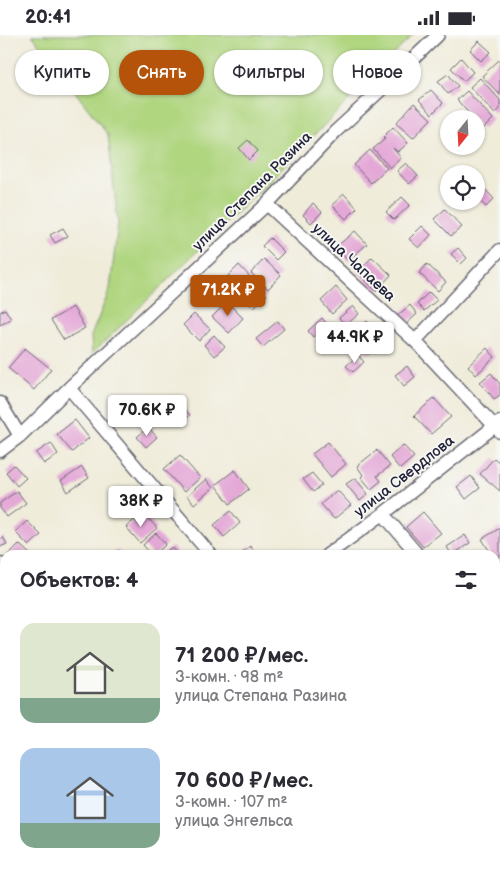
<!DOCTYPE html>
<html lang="ru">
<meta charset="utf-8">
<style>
:root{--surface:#fff;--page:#f7f7f7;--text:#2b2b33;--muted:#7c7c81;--accent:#b45309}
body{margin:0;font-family:"Balsamiq Sans",sans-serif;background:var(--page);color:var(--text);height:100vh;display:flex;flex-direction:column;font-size:19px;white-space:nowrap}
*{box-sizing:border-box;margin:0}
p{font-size:16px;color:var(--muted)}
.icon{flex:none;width:28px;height:28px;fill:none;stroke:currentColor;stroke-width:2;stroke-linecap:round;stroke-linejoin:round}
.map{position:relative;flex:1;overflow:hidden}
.details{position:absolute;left:0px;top:515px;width:500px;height:321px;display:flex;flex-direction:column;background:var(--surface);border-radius:15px 15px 0 0;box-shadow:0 1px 4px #0004}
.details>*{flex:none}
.banner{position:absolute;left:15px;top:15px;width:470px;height:45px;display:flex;gap:10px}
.needle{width:32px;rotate:198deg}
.controls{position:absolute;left:440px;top:75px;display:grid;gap:10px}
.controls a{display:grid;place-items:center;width:45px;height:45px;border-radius:50%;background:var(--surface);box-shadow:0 1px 4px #0004;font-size:25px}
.price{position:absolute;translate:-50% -42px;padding:0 11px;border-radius:5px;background:#fff;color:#222;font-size:16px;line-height:32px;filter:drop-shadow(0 1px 2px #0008)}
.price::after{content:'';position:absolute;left:50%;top:30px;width:15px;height:11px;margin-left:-8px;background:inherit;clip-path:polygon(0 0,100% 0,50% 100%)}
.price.current{background:var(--accent);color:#fff}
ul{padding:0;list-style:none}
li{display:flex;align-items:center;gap:15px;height:125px;padding:0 20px}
li span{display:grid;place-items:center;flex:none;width:140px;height:100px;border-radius:15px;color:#555}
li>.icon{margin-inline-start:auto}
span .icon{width:60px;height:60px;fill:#fffc;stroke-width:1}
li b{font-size:21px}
h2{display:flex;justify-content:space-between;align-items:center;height:60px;padding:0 20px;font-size:21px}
.tag{padding:0 18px;border-radius:22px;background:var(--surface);box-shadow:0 1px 4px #0004;font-size:18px;line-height:45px}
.tag.current{background:var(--accent);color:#fff}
.status{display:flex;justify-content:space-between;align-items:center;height:35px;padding:0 25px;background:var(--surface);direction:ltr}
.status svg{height:14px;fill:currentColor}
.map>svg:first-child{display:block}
.green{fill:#b0d680;stroke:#697c5e}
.building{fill:#e4a8d7}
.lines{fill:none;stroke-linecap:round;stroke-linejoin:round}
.street-casing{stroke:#6a6973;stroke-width:15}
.street{stroke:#fff;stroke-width:12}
.labels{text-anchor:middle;stroke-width:4;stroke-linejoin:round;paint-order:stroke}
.street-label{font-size:15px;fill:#22223b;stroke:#f6f6f2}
</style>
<div class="status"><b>20:41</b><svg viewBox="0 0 49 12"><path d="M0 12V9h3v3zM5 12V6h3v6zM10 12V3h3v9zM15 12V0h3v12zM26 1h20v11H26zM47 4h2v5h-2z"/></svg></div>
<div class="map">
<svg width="500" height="836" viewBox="0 0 500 836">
<rect width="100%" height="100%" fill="#f6f6f2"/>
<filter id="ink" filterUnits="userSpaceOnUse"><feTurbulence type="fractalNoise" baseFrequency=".02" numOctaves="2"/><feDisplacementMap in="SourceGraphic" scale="10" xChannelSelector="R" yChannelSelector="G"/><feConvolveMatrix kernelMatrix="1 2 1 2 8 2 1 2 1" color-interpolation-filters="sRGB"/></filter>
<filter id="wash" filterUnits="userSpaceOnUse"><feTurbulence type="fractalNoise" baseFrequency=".0096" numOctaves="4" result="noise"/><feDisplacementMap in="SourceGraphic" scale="20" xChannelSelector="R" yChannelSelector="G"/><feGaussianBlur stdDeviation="1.12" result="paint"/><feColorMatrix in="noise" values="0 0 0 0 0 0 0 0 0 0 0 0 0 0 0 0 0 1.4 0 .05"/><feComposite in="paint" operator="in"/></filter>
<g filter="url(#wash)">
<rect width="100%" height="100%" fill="#f0ecda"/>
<!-- green -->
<path class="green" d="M32,0H413L271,144L92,319L91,301L110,254L118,188L108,100Z"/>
<g id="blocks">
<!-- building -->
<path class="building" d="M479,6L491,17L481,26L470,15Z
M461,23L473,37L464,46L451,33Z
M499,25L500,27V60L482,41Z
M448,39L458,51L448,59L438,46Z
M480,43L500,65V74L495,79L470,52Z
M431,55L443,68L432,79L419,65Z
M467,56L493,84L483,94L476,87V84H474L457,65Z
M414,68L431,84L413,103L396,88Z
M393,92L408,108L398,117L393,113L401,123L390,133L373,114L385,104L383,102Z
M248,105L258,116L249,125L239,113Z
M370,115L387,133L371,148L354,130Z
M406,128L418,141L409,149L397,136Z
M483,152L494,164L486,172L476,162V158Z
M344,159L357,173L346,184L332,170Z
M402,162L410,170L394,185L386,177Z
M313,168L322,177L311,188L303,180Z
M445,174L462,192L451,201L434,184Z
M422,191L431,200L419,213L409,204Z
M63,193L68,201L55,208L50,200Z
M355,196L367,209L348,226L336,212Z
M270,203L284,217L276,225L262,211Z
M458,213L467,223L461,229L451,219Z
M372,222L391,240L376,256L358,237Z
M264,224L281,240L268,254L251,238Z
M427,229L446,247L438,256L419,238Z
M239,230L267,260L253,273L225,244Z
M336,252L347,265L332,279L321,266Z
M429,257L437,265L424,276L417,269Z
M227,267L243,283L229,298L212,282Z
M410,270L417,279L405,290L397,281Z
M353,271L359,279L346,290L339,283Z
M73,272L85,293L64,305L51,285Z
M5,274L11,284L0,290V277Z
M194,279L210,294L199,306L183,290Z
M322,283L327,289L313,302L308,296Z
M278,286L284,294L263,312L256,304Z
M367,286L384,305L369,319L352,300Z
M214,300L225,312L214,321L204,310Z
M25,313L51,334L34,355L8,333Z
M487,313L495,322L476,340L468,331Z
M358,320L364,327L353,337L346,331Z
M407,331L415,342L404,351L395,340Z
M491,338L500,349V360L494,364L480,347Z
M434,363L451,382L431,399L414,381Z
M174,364L190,380L181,389L165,373Z
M75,385L89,403L72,417L57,399Z
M148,392L157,402L146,412L137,402Z
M328,407L346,429L331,442L312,419Z
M51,408L58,419L44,429L36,418Z
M403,410L414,422L400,434L390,422Z
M377,415L390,431L377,441L381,446L371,454L361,442L363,440L357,431Z
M180,420L200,443L184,457L164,434Z
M494,423L500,428V456L480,439Z
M14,430L26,443L17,451L6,437Z
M82,432L89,443L68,457L61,446Z
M235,435L249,454L230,469L215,450Z
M312,438L322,450L313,457L303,444Z
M471,441L480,453L466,464L457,452Z
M355,443L368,459L360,466L346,449Z
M206,444L213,453L194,469L187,461Z
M337,455L351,470L334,484L321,469Z
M17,456L26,468L7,482L0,473V468Z
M231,476L240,488L224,502L214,490Z
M423,477L441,498L423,512L406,492Z
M143,478L157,493L140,508L126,492Z
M27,486L41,500L29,511L15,497Z
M500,493V523L495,526V520H492L482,504Z
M156,498L166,509L155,520H152L143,510Z
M465,500L470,508L452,520L447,512Z
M3,502L7,509L0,512V504Z
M19,509L31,520H8Z
M250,511L258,520H239Z
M172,512L179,520H162Z
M118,515L122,520H112Z
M0,587L5,593V601L0,606Z
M2,659L5,664V675L0,679V661Z
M3,713L5,715V738L1,741L0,740V716Z
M0,809L5,816V824L0,828Z
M495,809L500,816V822L495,826Z
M500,827V836H491L490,835Z
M113,831H131L125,836H116Z
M220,831H231L235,836H213Z
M290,831H293L297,836H285Z
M328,831H342L337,836H330L327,832Z
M403,831H431L435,835L407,836Z"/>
</g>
</g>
<g filter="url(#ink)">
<use href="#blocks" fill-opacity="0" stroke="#6a6973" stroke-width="1"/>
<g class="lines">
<!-- street casing -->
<g class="street-casing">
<path id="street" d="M267,169L415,306L500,397
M415,306L500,215
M69,353L211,520
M0,368L20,401
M0,416L20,401L69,353L267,169L336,96L385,51L438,0
M383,479L418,520
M327,520L383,479L500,387
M0,528L5,533
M495,609L500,614
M0,771L5,777
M47,831L51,836
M255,831L259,836
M461,831L465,836"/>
</g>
<!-- street -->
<use href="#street" class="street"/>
</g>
</g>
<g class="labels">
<!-- street labels -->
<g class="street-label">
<text transform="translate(252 156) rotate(-45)" y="5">улица Степана Разина</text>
<text transform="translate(354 227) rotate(43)" y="5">улица Чапаева</text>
<text transform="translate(404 441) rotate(-38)" y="5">улица Свердлова</text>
</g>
</g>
</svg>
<div class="controls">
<a><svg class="needle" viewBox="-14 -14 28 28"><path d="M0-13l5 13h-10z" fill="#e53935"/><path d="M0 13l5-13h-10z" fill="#7c7c81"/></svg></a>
<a><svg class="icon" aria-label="locate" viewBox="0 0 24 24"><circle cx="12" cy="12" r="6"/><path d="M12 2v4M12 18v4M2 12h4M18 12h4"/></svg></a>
</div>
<b class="price current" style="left:228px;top:282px">71.2K ₽</b>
<b class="price" style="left:355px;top:329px">44.9K ₽</b>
<b class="price" style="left:147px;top:402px">70.6K ₽</b>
<b class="price" style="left:141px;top:493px">38K ₽</b>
<div class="banner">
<a class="tag">Купить</a>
<a class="tag current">Снять</a>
<a class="tag">Фильтры</a>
<a class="tag">Новое</a>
</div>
<section class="details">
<h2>Объектов: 4<svg class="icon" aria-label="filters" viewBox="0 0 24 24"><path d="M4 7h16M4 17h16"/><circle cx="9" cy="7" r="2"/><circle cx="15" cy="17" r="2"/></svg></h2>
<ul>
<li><span style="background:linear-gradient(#dfe7d0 75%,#7fa58c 0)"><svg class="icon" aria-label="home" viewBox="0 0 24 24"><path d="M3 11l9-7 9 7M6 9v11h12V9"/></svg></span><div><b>71 200 ₽/мес.</b><p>3-комн. · 98 m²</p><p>улица Степана Разина</p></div></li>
<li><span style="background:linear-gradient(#a9c7e8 75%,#7fa58c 0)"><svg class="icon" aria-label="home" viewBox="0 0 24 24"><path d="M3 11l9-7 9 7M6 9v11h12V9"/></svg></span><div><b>70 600 ₽/мес.</b><p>3-комн. · 107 m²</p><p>улица Энгельса</p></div></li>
</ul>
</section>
</div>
